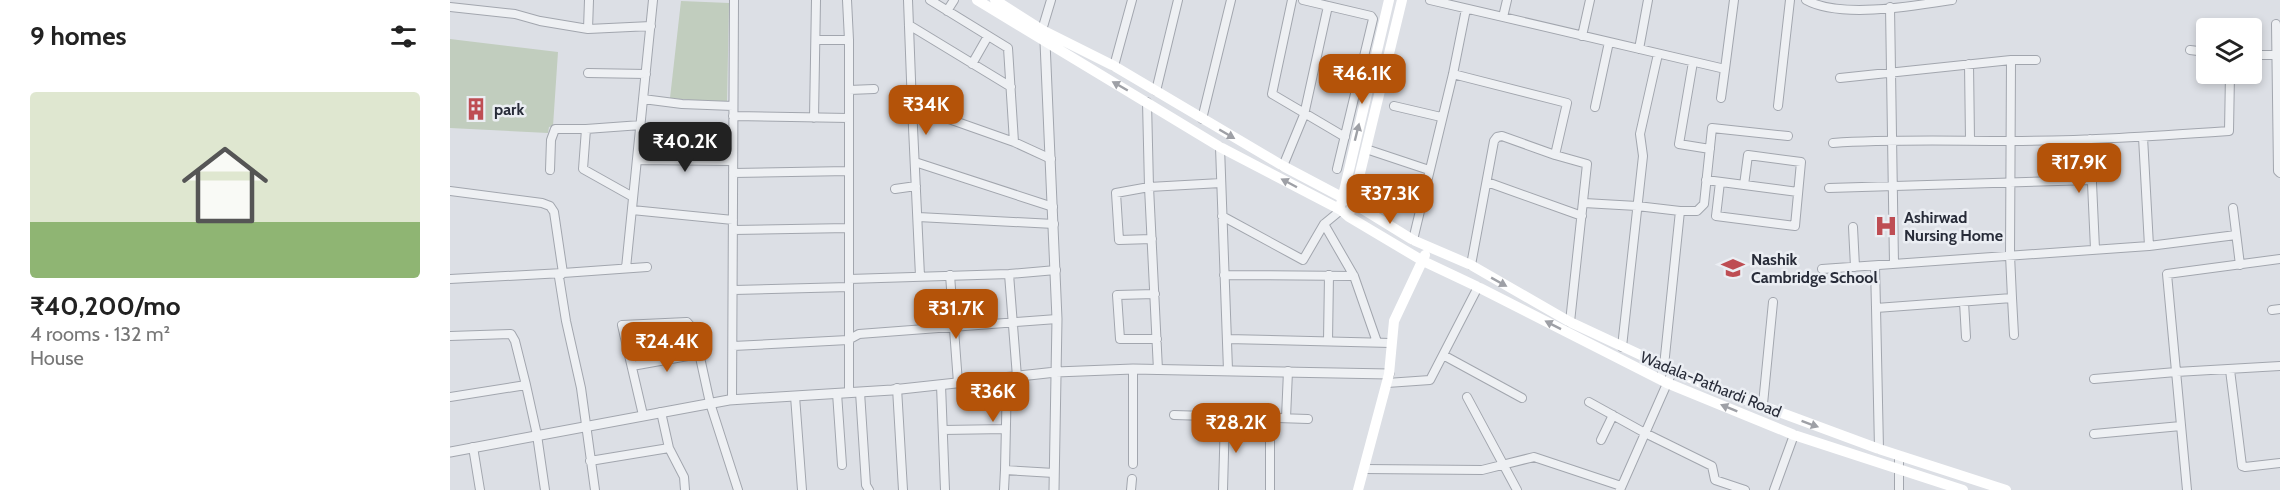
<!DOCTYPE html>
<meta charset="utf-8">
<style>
:root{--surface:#fff;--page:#f2f2f2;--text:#222;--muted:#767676;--accent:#b45309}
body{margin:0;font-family:Cabin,sans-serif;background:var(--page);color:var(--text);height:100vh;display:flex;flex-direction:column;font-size:22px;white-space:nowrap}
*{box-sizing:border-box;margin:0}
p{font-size:20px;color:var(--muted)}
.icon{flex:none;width:33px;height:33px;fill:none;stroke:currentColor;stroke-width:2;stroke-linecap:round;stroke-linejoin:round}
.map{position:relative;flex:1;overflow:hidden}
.drawer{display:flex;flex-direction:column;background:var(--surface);width:450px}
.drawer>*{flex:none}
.buttons{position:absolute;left:1746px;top:18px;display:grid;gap:12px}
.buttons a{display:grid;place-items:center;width:66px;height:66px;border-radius:6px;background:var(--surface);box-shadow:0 3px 9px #0003;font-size:30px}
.price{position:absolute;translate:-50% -51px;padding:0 14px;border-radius:12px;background:var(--accent);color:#fff;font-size:20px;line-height:39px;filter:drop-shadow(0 2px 3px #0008)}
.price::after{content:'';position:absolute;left:50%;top:36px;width:18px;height:14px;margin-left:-9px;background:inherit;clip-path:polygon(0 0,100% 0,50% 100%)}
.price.active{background:#222;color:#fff}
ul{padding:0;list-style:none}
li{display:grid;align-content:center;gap:12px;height:318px;padding:0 30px}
li span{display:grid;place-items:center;height:186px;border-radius:6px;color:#555}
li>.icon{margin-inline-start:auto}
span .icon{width:108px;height:108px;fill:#fffc;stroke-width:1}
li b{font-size:26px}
h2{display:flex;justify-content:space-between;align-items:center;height:72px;padding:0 30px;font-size:26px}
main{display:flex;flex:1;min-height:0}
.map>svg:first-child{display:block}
.green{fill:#c1cdbe}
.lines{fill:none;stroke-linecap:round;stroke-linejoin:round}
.minor-casing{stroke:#a2a6ae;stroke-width:10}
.tertiary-casing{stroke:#a2a6ae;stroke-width:11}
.minor{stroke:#eef0f3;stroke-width:8}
.tertiary{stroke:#eef0f3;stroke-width:9}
.secondary{stroke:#fff;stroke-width:10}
.oneway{fill:#9ea0a6}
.labels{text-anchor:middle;stroke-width:5;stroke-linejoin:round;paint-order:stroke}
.poi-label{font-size:16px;font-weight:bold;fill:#282c39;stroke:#ebeef3;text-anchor:start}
.street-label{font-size:16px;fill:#282c39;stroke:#ebeef3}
</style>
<main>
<section class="drawer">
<h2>9 homes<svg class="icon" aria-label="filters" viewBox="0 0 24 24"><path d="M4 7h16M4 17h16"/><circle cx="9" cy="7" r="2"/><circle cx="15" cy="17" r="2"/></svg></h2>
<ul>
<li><span style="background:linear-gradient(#dfe7d0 70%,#8fb573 0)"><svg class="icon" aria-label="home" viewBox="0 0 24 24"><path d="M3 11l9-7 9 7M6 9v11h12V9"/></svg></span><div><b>₹40,200/mo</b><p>4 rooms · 132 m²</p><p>House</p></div></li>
</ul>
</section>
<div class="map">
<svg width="1830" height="490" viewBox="0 0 1830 490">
<rect width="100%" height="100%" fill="#dcdfe5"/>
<!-- green -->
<path class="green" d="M231,1L279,3L277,104L220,98Z
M0,39L108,52L103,126L99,127L98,133L0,128Z"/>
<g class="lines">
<!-- minor casing -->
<g class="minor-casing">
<path id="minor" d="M139,0L138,29L201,26
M397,0L399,40V392
M458,0L462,106
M480,0L558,48L564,142
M842,0L822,94L895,137
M853,0L921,16L923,19L887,169
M980,0L1275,69L1284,0
M1356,0C1390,19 1464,6 1502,0
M0,7L65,14L90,21L138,29
M1440,7L1444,264
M497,11L504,0
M1053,17L1057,0
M1826,24L1828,171L1830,173
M459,25L561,87
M592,30L601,0
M1132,36L1140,0
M366,40H399
M1189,49L1198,0
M1740,50L1756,52
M1802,55H1826
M1243,62L1229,144L1260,149
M522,64L538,36
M1519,64L1520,140
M664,66L682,0
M138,73L196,74
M1003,74L1117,103L1105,155L1137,164L1120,322
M1390,78L1561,60H1586
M399,90L424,89
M706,91L728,0
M1271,98L1275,69
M193,99L232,104L283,106
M697,102L699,187L708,370
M944,106L991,117
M1328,106L1340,0
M1145,107L1159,42
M283,116L399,118
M364,118L366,0
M752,119L781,0
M1640,139L1645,249
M1383,143C1442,139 1501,141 1560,141C1633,141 1706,136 1779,131L1780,74
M770,147L778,370
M916,149L979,170
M187,160L283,161
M465,162L603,207
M833,166L854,115L878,6
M100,170L101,140L105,129H136
M283,173L399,171
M1256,180L1348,192
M1037,182L1132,216
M1270,182L1266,216L1345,226L1351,162L1298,155L1294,185
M1379,188L1642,180
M445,189L466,186
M0,191L92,203L100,206L104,212L113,273L0,279
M183,197L133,169L136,129L191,125
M1134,203L1187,206L1230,211
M1783,208L1790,265
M182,210L283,220
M891,210L874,224L904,276L927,342
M772,216L853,260L874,224
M468,217L604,224
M1403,227L1405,267
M283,230L399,228
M702,239L669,240L666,193L699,187L771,183
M963,240L1003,74L1016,9
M1699,246L1786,235
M1021,265L1044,141L1047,137L1052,136L1105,155
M1425,266L1426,308
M176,268L203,0
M1372,269L1699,246L1693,137
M559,274L567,377
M500,275L508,383
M774,275L904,276
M470,276L462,106L564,142L601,159
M399,279L559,274L606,270
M284,290L399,287
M705,294L667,295L670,339H707
M1562,298L1564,335
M1514,302L1516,337
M1822,310L1830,309
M0,336L61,334L65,341L76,385L0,397
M777,339L941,343
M878,341L879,275
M283,346L398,340L409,334L607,319
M1172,347L1193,156L1190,134L1208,54
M993,355L1072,398
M182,366L249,354
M1780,370L1792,466L1795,467L1830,463
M1210,379L1214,366L1230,211H1247L1254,204L1262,128L1338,136
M1644,379L1726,372L1830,366
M937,383L980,380L1028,287
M76,385L87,435L95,490
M491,385L495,490
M447,388L453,490
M410,392L416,485L419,490
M387,393L392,465
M345,396L352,490
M1017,397L1067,490
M282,400L284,0
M1139,402L1195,433L1262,466L1265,480L1295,490
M1313,404L1323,302
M211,412L219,448L234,477L235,490
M193,415L172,325L237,322L244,330L260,403L288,490
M724,415L858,419
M836,418L838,371
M493,430L556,429
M1644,434L1731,426
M1151,440L1163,415
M23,447L30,490
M1429,449L1426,308L1562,298L1560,255L1561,60
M140,461L219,448
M683,464V369
M914,469L1032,470L1084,457L1171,486
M555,470L557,378
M145,490L131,388L116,321L109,277L113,273L197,267
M554,490L555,470L604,473
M681,490L682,479
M773,490L775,416
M820,490V418
M1170,490L1223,370
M1324,490L1344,435
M1449,490V456
M1737,490L1717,274L1830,259"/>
</g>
<!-- tertiary casing -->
<g class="tertiary-casing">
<path id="tertiary" d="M597,37L595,42L607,319L604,490
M0,452L279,400L442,390L606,372L683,369L939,374"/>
</g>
<!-- minor -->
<use href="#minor" class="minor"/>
<!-- tertiary -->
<use href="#tertiary" class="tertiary"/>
<!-- secondary -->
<path class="secondary" d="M527,0L770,147L891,210L899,217L973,261L1028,287L1217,383L1344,435L1513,490
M545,0L592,30L664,66L833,166L903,203L963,240L1021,265L1120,322L1253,384L1429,449L1556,490
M891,204L939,0
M901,210L952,0
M908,490L939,374L944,321L975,255"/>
</g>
<!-- one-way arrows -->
<defs><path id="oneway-solid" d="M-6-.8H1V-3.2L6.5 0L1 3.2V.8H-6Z" transform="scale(1.5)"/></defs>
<g class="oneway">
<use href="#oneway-solid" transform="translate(670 86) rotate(-150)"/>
<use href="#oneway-solid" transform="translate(907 132) rotate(-76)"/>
<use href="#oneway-solid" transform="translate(777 134) rotate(30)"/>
<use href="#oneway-solid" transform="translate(839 183) rotate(-152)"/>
<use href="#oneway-solid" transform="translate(1049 282) rotate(29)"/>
<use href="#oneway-solid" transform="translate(1103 325) rotate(-153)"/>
<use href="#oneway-solid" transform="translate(1279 408) rotate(-158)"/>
<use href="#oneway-solid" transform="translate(1360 424) rotate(20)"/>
</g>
<!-- icons -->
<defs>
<g id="building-bare" transform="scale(1.8)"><path d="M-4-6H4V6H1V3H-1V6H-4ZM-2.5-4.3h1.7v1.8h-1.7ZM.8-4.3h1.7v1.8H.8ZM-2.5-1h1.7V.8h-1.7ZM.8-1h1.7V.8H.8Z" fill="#be4d53" stroke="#ebeef3" stroke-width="2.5" paint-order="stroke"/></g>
<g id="hospital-bare" transform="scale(1.8)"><path d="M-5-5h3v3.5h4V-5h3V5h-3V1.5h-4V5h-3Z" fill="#be4d53" stroke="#ebeef3" stroke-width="2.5" paint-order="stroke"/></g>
<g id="school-bare" transform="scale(1.8)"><path d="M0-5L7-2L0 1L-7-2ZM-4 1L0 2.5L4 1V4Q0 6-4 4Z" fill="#be4d53" stroke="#ebeef3" stroke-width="2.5" paint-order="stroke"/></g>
</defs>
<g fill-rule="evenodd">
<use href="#building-bare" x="26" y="109"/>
<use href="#hospital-bare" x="1436" y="226"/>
<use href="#school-bare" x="1283" y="268"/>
</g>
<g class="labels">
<!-- poi labels -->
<g class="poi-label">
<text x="44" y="115">park</text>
<text x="1454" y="223">Ashirwad<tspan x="1454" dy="18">Nursing Home</tspan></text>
<text x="1301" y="265">Nashik<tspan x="1301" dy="18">Cambridge School</tspan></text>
</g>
<!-- street labels -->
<g class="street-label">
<text transform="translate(1261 384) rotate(22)" y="6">Wadala-Pathardi Road</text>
</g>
</g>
</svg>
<div class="buttons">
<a><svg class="icon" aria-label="layers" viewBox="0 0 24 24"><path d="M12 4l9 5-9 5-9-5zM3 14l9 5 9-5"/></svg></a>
</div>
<b class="price" style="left:912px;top:105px">₹46.1K</b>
<b class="price" style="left:476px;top:136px">₹34K</b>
<b class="price active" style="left:235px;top:173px">₹40.2K</b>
<b class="price" style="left:1629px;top:194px">₹17.9K</b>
<b class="price" style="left:940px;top:225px">₹37.3K</b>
<b class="price" style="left:506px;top:340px">₹31.7K</b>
<b class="price" style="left:217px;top:373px">₹24.4K</b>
<b class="price" style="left:543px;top:423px">₹36K</b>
<b class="price" style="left:786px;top:454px">₹28.2K</b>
</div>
</main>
